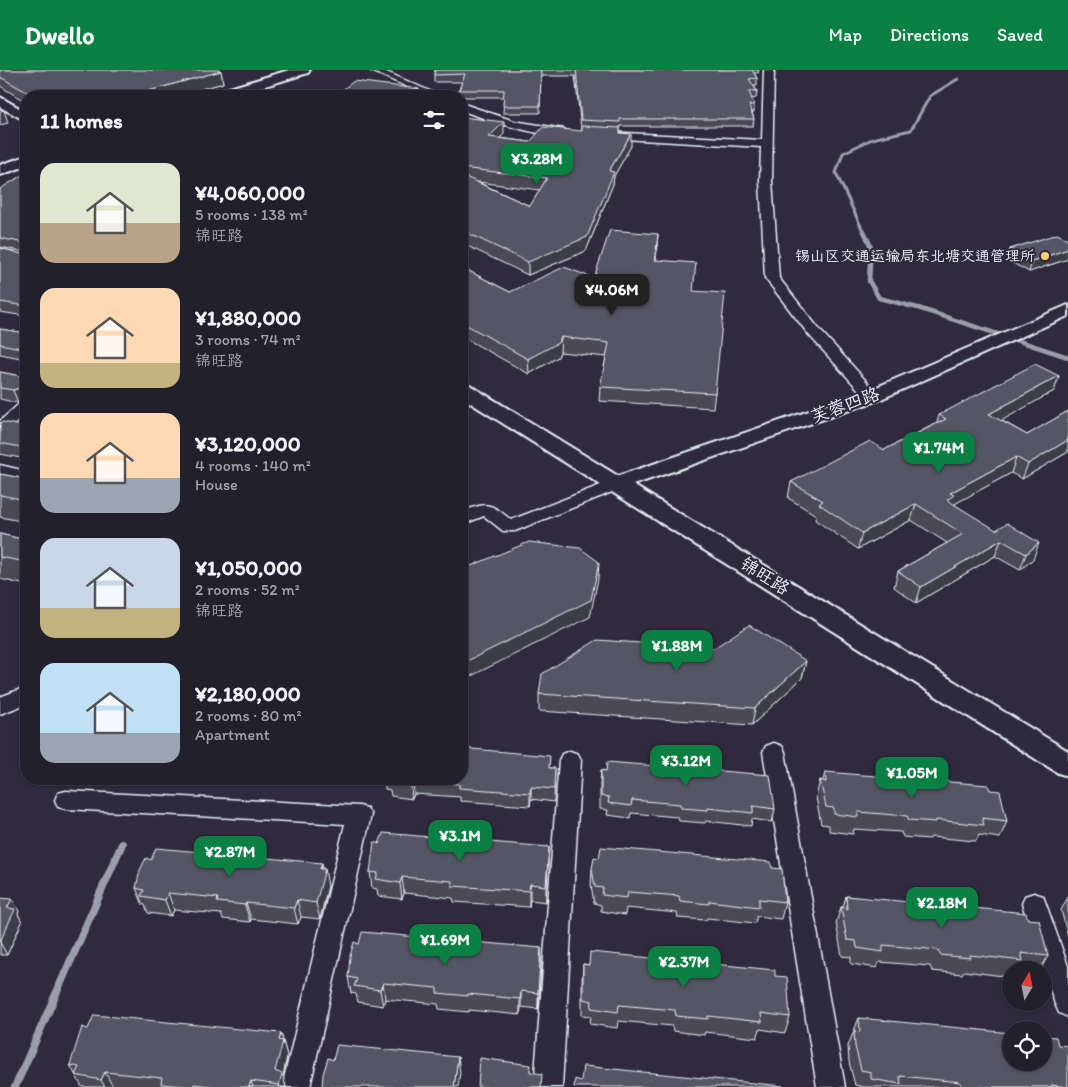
<!DOCTYPE html>
<meta charset="utf-8">
<style>
:root{--surface:#23202e;--page:#2b2836;--text:#f1f3f6;--muted:#a3a3aa;--line:#403e4a;--accent:#0b8043}
body{margin:0;font-family:Itim,"LXGW WenKai TC",sans-serif;background:var(--page);color:var(--text);height:100vh;display:flex;flex-direction:column;font-size:19px;white-space:nowrap}
*{box-sizing:border-box;margin:0}
p{font-size:16px;color:var(--muted)}
.icon{flex:none;width:28px;height:28px;fill:none;stroke:currentColor;stroke-width:2;stroke-linecap:round;stroke-linejoin:round}
.map{position:relative;flex:1;overflow:hidden}
.drawer{position:absolute;left:20px;top:20px;width:448px;height:695px;display:flex;flex-direction:column;background:var(--surface);border-radius:20px;box-shadow:0 1px 4px #0004,0 0 0 1px var(--line)}
.drawer>*{flex:none}
.needle{width:32px;rotate:10deg}
.buttons{position:absolute;left:1002px;top:891px;display:grid;gap:10px}
.buttons a{display:grid;place-items:center;width:50px;height:50px;border-radius:50%;background:var(--surface);box-shadow:0 1px 4px #0004,0 0 0 1px var(--line);font-size:25px}
.price{position:absolute;translate:-50% -42px;padding:0 11px;border-radius:10px;background:var(--accent);color:#fff;font-size:16px;line-height:32px;filter:drop-shadow(0 1px 2px #0008)}
.price::after{content:'';position:absolute;left:50%;top:30px;width:15px;height:11px;margin-left:-8px;background:inherit;clip-path:polygon(0 0,100% 0,50% 100%)}
.price.selected{background:#222;color:#fff}
ul{padding:0;list-style:none}
li{display:flex;align-items:center;gap:15px;height:125px;padding:0 20px}
li span{display:grid;place-items:center;flex:none;width:140px;height:100px;border-radius:15px;color:#555}
li>.icon{margin-inline-start:auto}
span .icon{width:60px;height:60px;fill:#fffc;stroke-width:1}
li b{font-size:21px}
h2{display:flex;justify-content:space-between;align-items:center;height:60px;padding:0 20px;font-size:21px}
header{display:flex;align-items:center;gap:30px;box-sizing:border-box;height:70px;padding:0 25px;background:var(--accent);color:#fff}
header strong{font-size:24px}
nav{display:flex;gap:28px;margin-inline-start:auto;font-size:18px}
.map>svg:first-child{display:block}
.lines{fill:none;stroke-linecap:round;stroke-linejoin:round}
.stream-far2{stroke:#9c9fab;stroke-width:3}
.stream-far1{stroke:#9c9fab;stroke-width:4.5}
.stream{stroke:#9c9fab;stroke-width:8}
.minor-casing{stroke:#e8f1f8;stroke-width:3}
.tertiary-casing{stroke:#e8f1f8;stroke-width:4}
.secondary-casing{stroke:#e8f1f8;stroke-width:4}
.minor{fill:#2f2a3d;fill-rule:evenodd}
.tertiary{fill:#2f2a3d;fill-rule:evenodd}
.secondary{fill:#2f2a3d;fill-rule:evenodd}
.wall{fill:#4b4957;stroke:#e8f1f8;fill-rule:evenodd}
.shaded-wall{fill:#3d3c47;stroke:#e8f1f8}
.building{fill:#575565;stroke:#e8f1f8}
.poi-dot{fill:#ffd166;stroke:#2f2a3d;stroke-width:2}
.labels{text-anchor:middle;stroke-width:4;stroke-linejoin:round;paint-order:stroke}
.far-poi-label{font-size:15px;fill:#e8f1f8;stroke:#2f2a3d;text-anchor:end}
.street-label{font-size:18px;fill:#e8f1f8;stroke:#2f2a3d}
</style>
<header>
<strong>Dwello</strong>
<nav><a>Map</a><a>Directions</a><a>Saved</a></nav>
</header>
<div class="map">
<svg width="1068" height="1017" viewBox="0 0 1068 1017">
<rect width="100%" height="100%" fill="#2f2a3d"/>
<filter id="ink" filterUnits="userSpaceOnUse"><feTurbulence type="fractalNoise" baseFrequency=".02" numOctaves="2"/><feDisplacementMap in="SourceGraphic" scale="10" xChannelSelector="R" yChannelSelector="G"/><feConvolveMatrix kernelMatrix="1 2 1 2 8 2 1 2 1" color-interpolation-filters="sRGB"/></filter>
<g filter="url(#ink)">
<g class="lines">
<!-- stream-far2 -->
<path class="stream-far2" d="M864,163L836,103L843,83L872,69L911,60L930,26L958,9"/>
<!-- stream-far1 -->
<path class="stream-far1" d="M864,161L871,177L869,211L879,228L918,238L1068,287"/>
<!-- stream -->
<path class="stream" d="M15,1017L122,774"/>
<!-- minor casing -->
<g class="minor-casing">
<path id="minor" d="M369,0H382L441,26H428Z
M764,0H774L772,111L779,208L819,259L877,323L880,326L877,329H867L809,265L765,208L760,111L761,77L606,68L601,65L606,62L762,70Z
M461,33L514,51L564,59L569,62C557,74 478,47 461,40Z
M26,331V344L6,363L0,365V351L20,333Z
M0,395L26,401V411L0,405Z
M616,409L622,410L625,414L622,418L515,461H503L484,446L461,455V442C488,432 489,432 511,450Z
M26,617V634L0,644V627Z
M774,673L782,676L785,682L845,1017H817L763,682L766,676Z
M570,681L578,684L581,690L562,1017H534L559,690L562,684Z
M66,721L359,736L367,738L371,745L310,1017H282L345,754L66,739L58,737L55,730L58,723Z
M1034,823L1043,826L1046,834L1068,896V947L1059,943L1055,934L1022,834L1025,826Z"/>
</g>
<!-- tertiary casing -->
<g class="tertiary-casing">
<path id="tertiary" d="M0,27L26,42V51L0,37Z
M1068,235V246L879,330L633,415L1068,681V706L1058,703L461,327V312L468,314L618,406L865,322Z"/>
</g>
<!-- secondary casing -->
<g class="secondary-casing">
<path id="secondary" d="M289,0H310L308,3L232,26H211L213,23Z
M26,86V96L0,105V95Z"/>
</g>
<!-- minor -->
<use href="#minor" class="minor"/>
<!-- tertiary -->
<use href="#tertiary" class="tertiary"/>
<!-- secondary -->
<use href="#secondary" class="secondary"/>
</g>
<!-- wall -->
<path class="wall" d="M0,0L221,1L223,13L176,26H26V32L0,16Z
M435,0H759L758,3H754L757,8V16H754L757,21L756,28L752,29L754,35V42H752L754,49L753,56H620V63L631,76L614,106L613,114L586,181L528,205L461,173V43L462,47L504,64L500,68L530,72L582,61V58H581L575,6H541L540,43H503L504,27H461V26H460L459,20L462,12H434V5ZM478,112L540,120L530,136Z
M26,105V246L0,242V178L22,184L25,182L0,177V119Z
M1068,169V189L1029,202L1007,190L1010,179Z
M657,177L656,190L693,221L715,323L713,338L599,331L600,317L606,287L560,282L558,287L529,304L461,266V197L510,222L594,208Z
M0,259L26,263V289L0,284Z
M0,302L26,307V330L18,333L0,329Z
M1059,306L1054,321L1001,350L1027,365L1068,341V382L1022,409L1011,403L954,434L1033,489L1020,500L995,486L916,533L894,517L898,501L947,473L911,450L858,479L815,450L816,445L788,428L791,412L884,380L937,353L939,345Z
M0,353L26,357V389L0,384Z
M0,404L26,409V452L0,447Z
M0,464L26,470V515L0,509Z
M806,591L802,608L752,655L539,641V624Z
M550,698H555L554,732L531,729L530,736L460,731V727L414,724L412,729L391,726L390,720L385,719L384,709H461Z
M601,700L775,739L772,752L752,749L751,756L706,751L705,753L679,751L678,747L631,743L630,748L607,745L608,740L600,739V713Z
M825,702L1007,751L1000,768L979,765L976,771L931,767L930,769L903,767L901,762L854,759L853,764L829,761V755L821,754L816,727L820,710L823,711Z
M379,774L549,777L546,832L530,830L529,837L454,832L453,828L404,823L402,829L378,826L377,819L372,818L370,802Z
M599,788L772,798L785,832L781,849L757,846L755,853L707,848L706,850L678,848L677,843L626,838L625,845L601,841V835L594,833L591,815L592,799Z
M151,790L323,799L328,816L320,849L301,847L298,854L251,849L250,852L223,849L221,844L174,840L171,846L148,843L145,835H143L136,818Z
M846,826L1028,849L1048,886L1040,900H1011V907L964,901L962,904L932,901L930,896L879,892L877,898L851,894V887L842,886L836,853L841,837H843Z
M1068,827V866L1061,840Z
M0,828L19,841L18,844L22,852L7,885H0Z
M359,874L541,878V895L538,939L521,937L520,945L469,940V942L439,939L438,934L385,929L383,936L358,932L356,924L351,923L348,907Z
M583,894L589,895L775,906L790,947L785,963L760,959L757,968L705,962L704,965L673,961L672,956L618,951L617,958L590,954L591,946L582,945V910Z
M859,948L1068,1017H864L855,1015L849,992L848,976Z
M88,959L281,963L287,986L283,1006L286,1017H82L70,995Z"/>
<!-- shaded-wall -->
<path class="shaded-wall" d="M221,1L223,13L176,26H130Z
M419,19L420,26L414,23Z
M4,40L8,53L0,55V41Z
M504,52V64L489,79V67Z
M631,64V76L614,106L613,114L586,181L528,205V192L609,101Z
M658,164L657,177L654,203L655,190Z
M1068,179V189L1029,202L1032,191Z
M561,267L560,282L558,287L529,304L528,289Z
M1059,306L1054,321L985,360L989,344Z
M23,317L26,330L18,333L13,320Z
M1068,370V382L1022,409L1028,394Z
M1016,387L1011,403L951,436L947,430L950,423Z
M916,434L911,450L858,479L862,463Z
M1001,470L995,486L916,533L921,517Z
M1039,473L1033,489L1020,500L1026,484Z
M599,492L598,509L590,547L461,611V594Z
M806,591L802,608L752,655L755,638Z
M413,711L414,724L412,729L411,716Z
M531,717V729L530,736V723Z
M549,777L548,794L546,832V816Z
M322,793L324,803L325,799L328,816L320,849L316,833Z
M402,807L404,823L402,829L400,813Z
M530,814V830L529,837V821Z
M168,823L174,840L171,846L165,830Z
M12,829L19,841L18,844L22,852L7,885L0,872L7,838Z
M297,830L301,847L298,854L294,838Z
M246,833L251,849L250,852L245,835Z
M541,878V895L538,939V923Z
M383,913L385,929L383,936L380,920Z
M521,921V937L520,945V929Z
M281,963L287,986L283,1006L286,1017H280L275,1001L279,970Z
M458,987L460,1002L458,1017H454Z
M105,1002L113,1017H105L101,1010Z
M251,1011L253,1017H249Z"/>
<!-- building -->
<path class="building" d="M0,0H219L221,1L130,26H34L0,7Z
M435,0H541L540,36H503L504,20H459L465,4L434,5Z
M576,0H752L757,8L749,9L757,21H749L754,35H749L754,49H620V52L581,50Z
M354,11L419,19L414,23L433,26H334Z
M259,21L270,26H240Z
M315,24L334,26H312Z
M461,43L462,47L504,52L489,67L530,72L543,57L582,61V56L620,58V63L631,64L609,101L614,102L587,167L528,192L461,160V105L530,136L547,108L461,98Z
M24,104L26,105V236L0,232V178L22,184L25,182L24,173L0,168V119Z
M610,160L658,164L655,190L696,193L693,221L725,223L715,323L600,317L609,273L561,267L558,273L528,289L461,252V197L510,222L564,197L594,208Z
M1057,164L1068,169V179L1032,191L1010,179Z
M0,259L26,263V279L0,274Z
M1035,294L1059,306L989,344L1027,365L1068,341V370L1028,394L1016,387L950,423L954,425L947,430L996,460L1007,453L1039,473L1026,484L1001,470L921,517L898,501L963,464L916,434L862,463L819,434L823,431L791,412L870,371L884,380L946,349L939,345Z
M0,302L26,307V323L24,322L23,317L13,320L0,318Z
M3,352L26,357V378L0,373V353Z
M0,404L26,409V430L0,425Z
M0,464L26,470V492L0,487Z
M529,472L580,478L599,492L591,530L461,594V500Z
M749,555L806,591L755,638L539,624L542,604L597,570L714,578Z
M461,678L550,686L549,698H555L554,719L531,717L530,723L459,718V714L413,711L411,716L389,713L390,709H461Z
M607,692L770,705L775,739L753,736V743L708,738V740L681,738L680,734L632,730L631,736L608,733L609,727L601,726V700L606,701Z
M825,702L988,715L990,720L1000,721L1007,751L982,748L984,755L936,750V752L909,750L907,746L858,742V747L834,744V738L826,737L820,710L826,712Z
M383,763L549,777L546,816L530,814L529,821L452,816V811L402,807L400,813L376,809L378,803L370,802L374,772L379,774Z
M601,777L771,792L772,798L782,799L785,832L759,829V837L709,831V834L680,831L679,826L628,822L627,828L602,825L603,818L595,817L592,799L594,787L599,788Z
M156,778L322,793L320,799H325L316,833L297,830L294,838L246,833L245,835L217,832L218,828L168,823L165,830L141,826L144,820L136,818L140,800L146,788L151,790Z
M846,826L1026,843L1028,849L1039,850L1048,886L1021,883L1023,891L970,885V888L940,885L938,880L883,875V882L857,878L856,871L847,870L841,837L847,839Z
M0,828L12,829L7,838L15,839L0,872Z
M362,862L541,878L538,923L521,921L520,929L468,924V926L437,923V918L383,913L380,920L354,916L357,909L348,907L350,886L354,872L359,874Z
M590,882L775,900V906L787,907L790,947L761,943L762,952L708,946V949L676,946L675,940L619,935L618,942L591,938L592,931L583,929V894L589,895Z
M94,945L281,963L279,970L283,971L275,1001L282,1004L279,1015L251,1011L249,1017H219L194,1014L193,1017L161,1014L162,1008L105,1002L101,1010L75,1005L79,997L70,995L82,957L88,959Z
M859,948L1011,963V992H1044V966L1056,967L1058,975L1068,976V1017L1051,1015V1017H962L960,1012L900,1006L901,1014L871,1009V1002L861,1000L855,976L854,961L860,962Z
M337,975L458,987L454,1017H322L323,1004L328,988L333,990Z
M480,988L531,995L530,1002L542,1004L541,1017H478Z
M583,996L783,1016V1017H574L575,1009L581,1011Z"/>
</g>
<!-- markers -->
<circle class="poi-dot" cx="1045" cy="186" r="5"/>
<g class="labels">
<!-- far-poi labels -->
<g class="far-poi-label">
<text x="1035" y="191">锡山区交通运输局东北塘交通管理所</text>
</g>
<!-- street labels -->
<g class="street-label">
<text transform="translate(845 335) rotate(-20)" y="6">芙蓉四路</text>
<text transform="translate(765 506) rotate(32)" y="6">锦旺路</text>
</g>
</g>
</svg>
<div class="buttons">
<a><svg class="needle" viewBox="-14 -14 28 28"><path d="M0-13l5 13h-10z" fill="#e53935"/><path d="M0 13l5-13h-10z" fill="#a3a3aa"/></svg></a>
<a><svg class="icon" aria-label="locate" viewBox="0 0 24 24"><circle cx="12" cy="12" r="6"/><path d="M12 2v4M12 18v4M2 12h4M18 12h4"/></svg></a>
</div>
<b class="price" style="left:537px;top:115px">¥3.28M</b>
<b class="price selected" style="left:612px;top:246px">¥4.06M</b>
<b class="price" style="left:939px;top:404px">¥1.74M</b>
<b class="price" style="left:677px;top:602px">¥1.88M</b>
<b class="price" style="left:686px;top:717px">¥3.12M</b>
<b class="price" style="left:912px;top:729px">¥1.05M</b>
<b class="price" style="left:460px;top:792px">¥3.1M</b>
<b class="price" style="left:230px;top:808px">¥2.87M</b>
<b class="price" style="left:942px;top:859px">¥2.18M</b>
<b class="price" style="left:445px;top:896px">¥1.69M</b>
<b class="price" style="left:684px;top:918px">¥2.37M</b>
<section class="drawer">
<h2>11 homes<svg class="icon" aria-label="filters" viewBox="0 0 24 24"><path d="M4 7h16M4 17h16"/><circle cx="9" cy="7" r="2"/><circle cx="15" cy="17" r="2"/></svg></h2>
<ul>
<li><span style="background:linear-gradient(#dfe7d0 60%,#b9a48a 0)"><svg class="icon" aria-label="home" viewBox="0 0 24 24"><path d="M3 11l9-7 9 7M6 9v11h12V9"/></svg></span><div><b>¥4,060,000</b><p>5 rooms · 138 m²</p><p>锦旺路</p></div></li>
<li><span style="background:linear-gradient(#ffd9b3 75%,#c2b280 0)"><svg class="icon" aria-label="home" viewBox="0 0 24 24"><path d="M3 11l9-7 9 7M6 9v11h12V9"/></svg></span><div><b>¥1,880,000</b><p>3 rooms · 74 m²</p><p>锦旺路</p></div></li>
<li><span style="background:linear-gradient(#ffd9b3 65%,#9aa5b1 0)"><svg class="icon" aria-label="home" viewBox="0 0 24 24"><path d="M3 11l9-7 9 7M6 9v11h12V9"/></svg></span><div><b>¥3,120,000</b><p>4 rooms · 140 m²</p><p>House</p></div></li>
<li><span style="background:linear-gradient(#c9d6e8 70%,#c2b280 0)"><svg class="icon" aria-label="home" viewBox="0 0 24 24"><path d="M3 11l9-7 9 7M6 9v11h12V9"/></svg></span><div><b>¥1,050,000</b><p>2 rooms · 52 m²</p><p>锦旺路</p></div></li>
<li><span style="background:linear-gradient(#bfe0f5 70%,#9aa5b1 0)"><svg class="icon" aria-label="home" viewBox="0 0 24 24"><path d="M3 11l9-7 9 7M6 9v11h12V9"/></svg></span><div><b>¥2,180,000</b><p>2 rooms · 80 m²</p><p>Apartment</p></div></li>
</ul>
</section>
</div>
